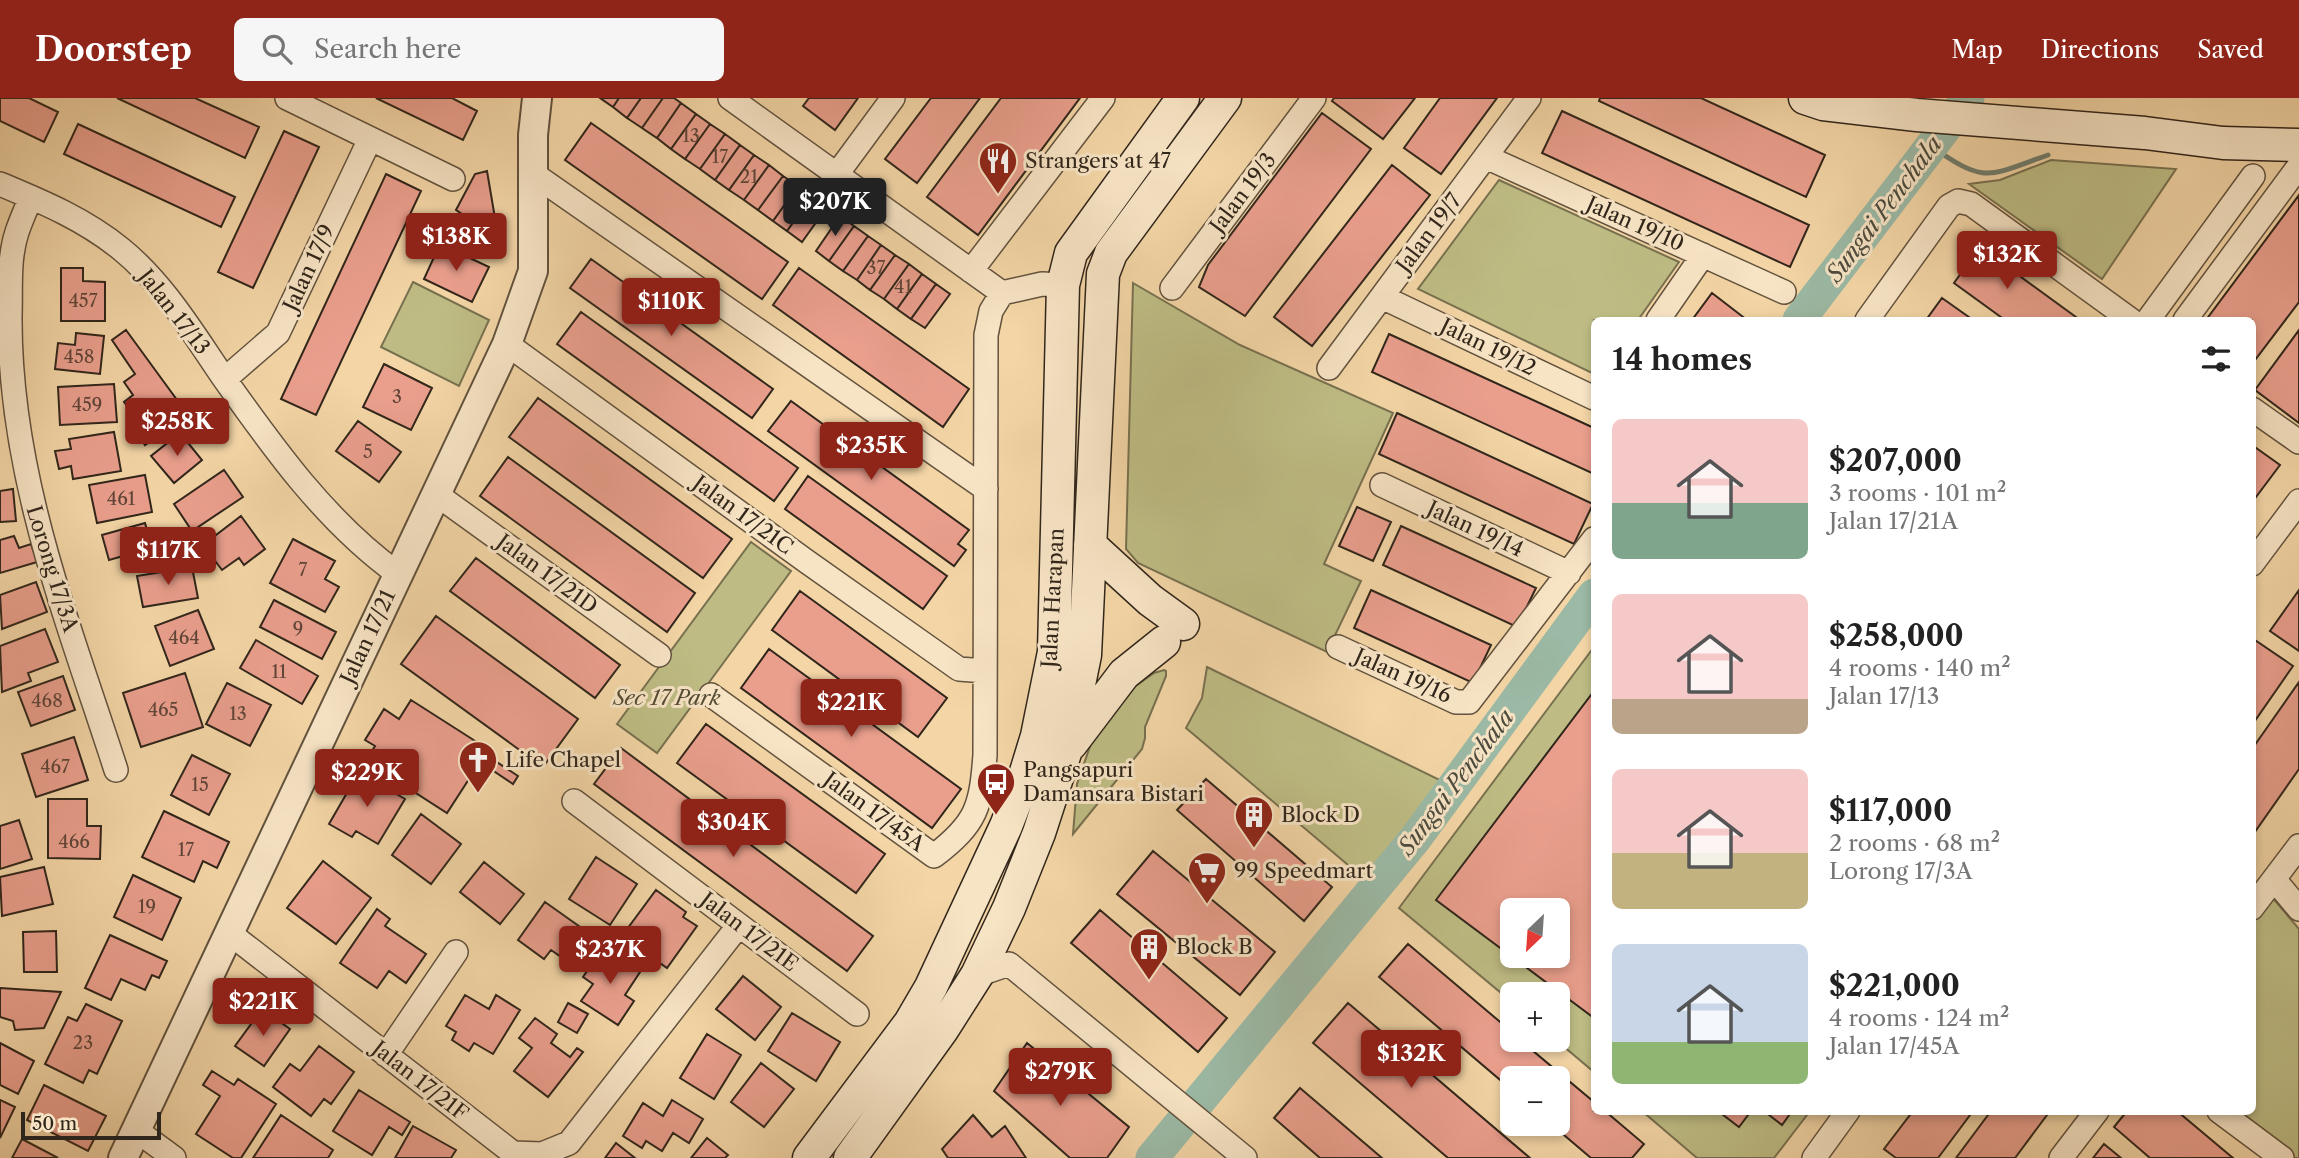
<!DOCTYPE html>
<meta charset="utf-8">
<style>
:root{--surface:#fff;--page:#f6f6f6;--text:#222;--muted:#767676;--accent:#8f2418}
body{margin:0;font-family:"Libre Caslon Text",serif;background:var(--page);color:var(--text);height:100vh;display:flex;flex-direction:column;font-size:26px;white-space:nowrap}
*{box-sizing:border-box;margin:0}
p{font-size:23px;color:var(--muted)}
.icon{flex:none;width:38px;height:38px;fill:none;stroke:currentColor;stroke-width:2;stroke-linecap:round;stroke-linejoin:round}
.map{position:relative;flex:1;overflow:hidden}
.panel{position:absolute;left:1591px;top:219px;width:665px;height:798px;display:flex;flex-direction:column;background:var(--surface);border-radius:10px;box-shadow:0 4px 10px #0003}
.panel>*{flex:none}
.needle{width:46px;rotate:205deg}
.controls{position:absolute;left:1500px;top:800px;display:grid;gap:14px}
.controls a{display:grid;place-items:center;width:70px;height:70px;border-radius:10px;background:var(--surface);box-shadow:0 4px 10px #0003;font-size:35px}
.scale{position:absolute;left:21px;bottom:18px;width:140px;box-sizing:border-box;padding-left:7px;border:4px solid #31261b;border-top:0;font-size:19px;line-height:24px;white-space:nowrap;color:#31261b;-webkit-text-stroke:5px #f7e4c5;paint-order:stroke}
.price{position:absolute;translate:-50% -60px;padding:0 16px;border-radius:7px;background:var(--accent);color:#fff;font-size:23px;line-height:46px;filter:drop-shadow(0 2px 4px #0008)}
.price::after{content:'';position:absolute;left:50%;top:42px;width:21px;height:16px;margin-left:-10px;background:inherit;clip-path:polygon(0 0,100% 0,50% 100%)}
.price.current{background:#222;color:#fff}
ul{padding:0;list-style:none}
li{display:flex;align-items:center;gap:21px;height:175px;padding:0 21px}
li span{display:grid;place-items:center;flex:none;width:196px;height:140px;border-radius:10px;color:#555}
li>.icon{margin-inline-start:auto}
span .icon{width:84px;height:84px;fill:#fffc;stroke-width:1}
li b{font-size:30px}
h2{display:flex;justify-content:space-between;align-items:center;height:84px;padding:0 21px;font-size:30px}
header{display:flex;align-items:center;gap:42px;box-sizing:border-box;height:98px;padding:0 35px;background:var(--accent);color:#fff}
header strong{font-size:33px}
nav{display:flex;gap:38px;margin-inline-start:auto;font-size:24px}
.search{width:490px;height:63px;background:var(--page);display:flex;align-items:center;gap:18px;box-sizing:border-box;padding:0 24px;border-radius:10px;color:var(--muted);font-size:26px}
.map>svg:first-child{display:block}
.green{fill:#bebc84;stroke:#787150;stroke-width:2;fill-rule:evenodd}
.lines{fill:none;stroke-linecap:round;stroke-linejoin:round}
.stream{stroke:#717e6e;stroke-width:5}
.river{stroke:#9bb9a5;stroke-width:33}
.building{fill:#ea9f8d;stroke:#31261b;stroke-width:2;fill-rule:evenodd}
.minor-casing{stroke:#62523e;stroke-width:26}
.tertiary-casing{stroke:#62523e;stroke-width:32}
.secondary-casing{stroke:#31261b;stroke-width:35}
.minor{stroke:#f7e4c5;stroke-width:23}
.tertiary{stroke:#f7e4c5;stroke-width:28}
.secondary{stroke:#f7e4c5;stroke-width:32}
.labels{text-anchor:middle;stroke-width:6;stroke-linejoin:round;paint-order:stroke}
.number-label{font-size:18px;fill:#5f4438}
.poi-label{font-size:21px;fill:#31261b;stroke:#f7e4c5;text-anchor:start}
.street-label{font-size:21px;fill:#31261b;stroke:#f7e4c5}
.park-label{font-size:21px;font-style:italic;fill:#544c35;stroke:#f7e4c5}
.water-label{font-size:23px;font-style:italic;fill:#4c4b3e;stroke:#f7e4c5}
</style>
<header>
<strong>Doorstep</strong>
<div class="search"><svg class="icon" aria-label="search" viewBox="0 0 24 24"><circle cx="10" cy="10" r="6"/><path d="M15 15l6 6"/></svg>Search here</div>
<nav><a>Map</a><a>Directions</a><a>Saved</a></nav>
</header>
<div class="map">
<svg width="2299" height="1060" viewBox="0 0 2299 1060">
<rect width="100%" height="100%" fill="#f3d5a6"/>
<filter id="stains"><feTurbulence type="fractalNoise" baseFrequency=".00286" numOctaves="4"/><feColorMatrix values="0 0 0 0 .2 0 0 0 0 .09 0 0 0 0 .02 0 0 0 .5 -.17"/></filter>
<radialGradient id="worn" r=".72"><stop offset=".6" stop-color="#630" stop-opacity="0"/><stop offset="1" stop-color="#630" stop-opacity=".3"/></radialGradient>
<!-- green -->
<path class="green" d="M2051,62L2176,71L2102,181L1969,86L2000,82Z
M1499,82L1679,164L1638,222H1594V276L1418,191Z
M413,184L489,222L459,288L381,249Z
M1133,185L1240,247L1393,315L1324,466L1361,483L1327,554L1138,465L1126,451Z
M751,444L791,473L657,655L617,626Z
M1594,549V974L1556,942L1558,896H1512V904L1399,810ZM1512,812H1558V858H1512Z
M1207,569L1444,684L1367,783L1186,630L1202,600Z
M1164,572L1166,573V578L1145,629V640L1142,651L1073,736L1077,686L1096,631L1127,594L1154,575Z
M2272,799L2299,831V1060H2294L2232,1013H2252V824Z
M1642,1013H1810L1774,1060H1697Z"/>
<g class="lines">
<!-- stream -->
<path class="stream" d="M1931,48C1986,87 1988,78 2048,57"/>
<!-- river -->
<path class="river" d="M1799,222L1968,0
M1152,1060L1415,741L1594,497"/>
</g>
<!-- building -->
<path class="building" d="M0,0H29L58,14L44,44L0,23Z
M117,0H195L259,29L245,60Z
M376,0H452L477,13L463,42Z
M600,0H619L613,9Z
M619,0H641L627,20L613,9Z
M641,0H663L642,30L627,20Z
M663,0H674L681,5L657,40L642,30Z
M809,0H858L835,32L803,8Z
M931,0H980L917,85L885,61Z
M1001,0H1080L978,137L927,99Z
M1334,0H1415L1383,41L1332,3Z
M1440,0H1497L1441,76L1404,50Z
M1600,0H1701L1825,57L1806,99L1599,3Z
M681,5L696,16L671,51L657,40Z
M1562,13L1809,127L1790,169L1542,55Z
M1322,15L1371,51L1245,218L1199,189L1208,167Z
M696,16L710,26L685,61L671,51Z
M591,25L788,164L762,201L565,62Z
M78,26L235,99L221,129L64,56Z
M710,26L725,36L700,71L685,61Z
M284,33L319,49L253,190L218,174Z
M725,36L740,47L715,82L700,71Z
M740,47L754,57L729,92L715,82Z
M754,57L769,67L744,102L729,92Z
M769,67L783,78L758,112L744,102Z
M1392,67L1430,97L1312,248L1274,219Z
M487,73L497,132L484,131L456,112L475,76Z
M386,76L421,93L316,317L281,301Z
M783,78L798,88L773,123L758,112Z
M798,88L812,98L787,133L773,123Z
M2299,97V204L2252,266V222H2206Z
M812,98L827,109L802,144L787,133Z
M840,118L854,128L829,163L816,153Z
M854,128L868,138L843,173L829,163Z
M868,138L881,147L857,182L843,173Z
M440,146L489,169L472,204L424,181Z
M881,147L895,157L870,192L857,182Z
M1980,149L2080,222H2005L1954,185Z
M895,157L909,166L884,201L870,192Z
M591,161L773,291L752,320L570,190Z
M909,166L922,176L897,211L884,201Z
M61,170H83V183L105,184V223H61Z
M799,170L969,291L943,329L773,207Z
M922,176L936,186L911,221L897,211Z
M936,186L950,196L925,230L911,221Z
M1712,195L1747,222H1692Z
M1942,200L1973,222H1926Z
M581,214L798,370L774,403L557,246Z
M126,232L188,317L145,347L129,324L136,320L124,304L133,297L124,284L135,276L112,242Z
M2299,232V325L2255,292Z
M76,235L104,238L100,276L55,271L58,245L75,247Z
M1389,236L1594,330V376L1372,274Z
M384,266L432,290L411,332L363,309Z
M114,286L117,324L60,327L58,289Z
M538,300L732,441L703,480L509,339Z
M791,303L969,432L958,446L966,452L954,468L768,333Z
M1397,315L1593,406L1574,446L1379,356Z
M358,323L401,354L379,384L336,353Z
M114,334L121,373L73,381L71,368L59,371L55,353L71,351L69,341Z
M180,335L202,362L174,385L151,358Z
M2252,347L2280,367L2253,403L2252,402Z
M508,359L695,495L667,534L480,398Z
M224,372L243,399L192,433L174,406Z
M145,377L152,414L97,425L89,387Z
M808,378L947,478L923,511L785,411Z
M13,391L16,423L0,424V393Z
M1357,409L1391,424L1373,463L1339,448Z
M241,418L265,451L244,467L239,460L222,472L203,447Z
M145,425L152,450L109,462L102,437Z
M1401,428L1536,490L1517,529L1383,467Z
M14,438L19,450L31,446L37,464L0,475V442Z
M293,441L335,463L325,481L339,489L325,514L270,485Z
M476,460L620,567L595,600L450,493Z
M192,469L198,500L143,509L137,478Z
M36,484L47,514L2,531L0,497Z
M1371,492L1491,547L1473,585L1354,530Z
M2299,492V553L2270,533Z
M800,493L947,600L918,639L772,532Z
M274,502L336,534L322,561L260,529Z
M198,512L214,551L170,568L155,528Z
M436,518L578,621L543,669L401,566Z
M45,531L58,564L28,575L31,583L2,594L0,548Z
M2252,540L2293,568L2252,627Z
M256,542L318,578L302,606L240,570Z
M769,551L961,691L932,730L741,590Z
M185,575L203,629L141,649L123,595Z
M63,578L75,612L31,628L18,594Z
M2299,584V671L2252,738V651Z
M227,585L271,607L250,648L206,626Z
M1594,593V920L1436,802ZM1512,812H1558V858H1512Z
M411,602L483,648L480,653L518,678L513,686L480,664L447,715L366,663L375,648L365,642L384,611L399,621Z
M706,626L885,756L856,795L677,665Z
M74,639L88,682L36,699L22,656Z
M621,650L873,838L847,873L594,686Z
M192,657L230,676L209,717L171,697Z
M359,674L405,701L378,746L356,733L352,739L329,726Z
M1206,681L1332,789L1304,823L1177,712Z
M48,701H87V728H101L100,761L48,760Z
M164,713L229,744L217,770L203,763L194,784L142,759Z
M421,716L461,746L431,786L392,757Z
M19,722L32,761L0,771V728Z
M1153,753L1275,854L1240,897L1117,796Z
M596,759L637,786L610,827L569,801Z
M323,763L371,800L336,846L287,810Z
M484,764L524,796L500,826L460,794Z
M44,769L53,806L2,818L0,779Z
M133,777L181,800L162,842L114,819Z
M656,792L686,814L683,819L697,828L667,870L622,838Z
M545,804L590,836L570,865L551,852L544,861L518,842Z
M377,811L390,821L385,828L426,856L406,885L389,873L377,890L340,865Z
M1100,812L1227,920L1198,954L1071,845Z
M56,833L57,874H24L23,834Z
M110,837L167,863L159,880L152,877L145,892L121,881L111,902L85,890Z
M1408,846L1512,934V942H1520L1594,1004V1013H1605L1644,1046L1632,1060H1591L1551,1026H1558V980H1512V992L1379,879Z
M603,850L640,874L625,897L634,903L618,927L581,903L593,886L583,879Z
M743,878L781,909L755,942L716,911Z
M0,890L61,894L44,930L15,932L13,923L0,919Z
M465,897L489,911L496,897L520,912L493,956L474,945L469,953L452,942L456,934L446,928Z
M568,905L588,916L577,935L558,924Z
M1348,905L1530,1060H1448L1313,945Z
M86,906L122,923L97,976L89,972L83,985L45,966L68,919L77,923Z
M262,911L290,931L264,968L235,948Z
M792,915L840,944L816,983L768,953Z
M535,920L557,936L551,945L570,959L577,950L583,954L548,999L514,973L532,950L519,940Z
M707,936L741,957L714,1001L680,980Z
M0,945L34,963L18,996L0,987Z
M1027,945L1129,1029L1107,1060H1070L994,993Z
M319,948L354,974L331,1006L324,1001L311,1018L273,989L290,966L300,973Z
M761,965L794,991L764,1029L731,1004Z
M212,973L234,987L238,981L276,1006L241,1060H233L196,1036L220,998L203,987Z
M44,987L106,1018L88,1053L27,1022Z
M1300,990L1382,1060H1320L1274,1020Z
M359,992L410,1024L402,1037L389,1029L372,1057L333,1033Z
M0,1002L15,1009L0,1040Z
M672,1002L703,1021L689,1045L673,1035L662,1053L646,1043L642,1050L623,1038L643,1005L663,1018Z
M1718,1013H1751L1739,1029Z
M1764,1013H1792L1782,1027Z
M1913,1013H1973L1938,1060H1896L1884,1051Z
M1991,1013H2050L2015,1060H1956Z
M2127,1013H2177L2233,1060H2150L2114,1029Z
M281,1017L333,1052L328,1060H253Z
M973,1017L992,1039L1005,1028L1026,1060H948L942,1051Z
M413,1028L456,1052L451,1060H395Z
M707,1040L728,1057L725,1060H691Z
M22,1041L58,1060H12Z
M616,1045L635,1060H605Z
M2104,1046L2121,1060H2093Z"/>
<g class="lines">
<!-- minor casing -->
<g class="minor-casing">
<path id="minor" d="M287,0L453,81
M730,0L1002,195
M1486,59L1784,194
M532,75L986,391
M837,76L893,0
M0,86C43,104 84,121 121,151C163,185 193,235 223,279C274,351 326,424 398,476
M31,99C26,111 21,122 17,134C8,161 11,191 10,218C9,378 68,523 116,672
M971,173L1103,0
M1172,190L1314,0
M1382,199L1594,300
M1658,222L1703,157
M1867,222L1949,108L1958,103L1971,106L2131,222
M2148,222L2253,78
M2185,222L2299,68
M507,246L806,463L959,571L985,573
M1329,270L1529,0
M225,281L278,235L370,41
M2252,311L2299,344
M1382,387L1569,475
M436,396L659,557
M2252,466L2299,403
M1338,549L1456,604H1469L1594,441
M711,597L934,758C977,725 981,709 985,657L986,237L991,213L1002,195L1042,186L1063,187
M574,703L857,916
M2274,781L2299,811
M2252,810L2299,748
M228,834L513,1055L542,1056L569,1045L739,827
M977,877L1009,866L1245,1060
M386,957L456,854
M2219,1013L2282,1060
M136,1032L174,1060
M1814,1060L1848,1013
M2061,1060L2097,1013"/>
</g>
<!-- tertiary casing -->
<g class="tertiary-casing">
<path id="tertiary" d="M123,1060L507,246L533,173V37L537,0"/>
</g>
<!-- secondary casing -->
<g class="secondary-casing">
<path id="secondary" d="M1805,0L1823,6L1917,17L2145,35L2223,45L2299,47
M1090,447L1150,502L1183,526
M1071,646L1124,576L1164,544
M809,1060L910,925L931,889L1006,728L1022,687L1037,638L1054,554L1063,187L1071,155L1183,0
M850,1060L942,932L977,877L1009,810L1039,735L1065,655L1085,557L1103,176L1111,155L1225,0"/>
</g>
<!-- minor -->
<use href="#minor" class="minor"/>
<!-- tertiary -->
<use href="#tertiary" class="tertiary"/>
<!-- secondary -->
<use href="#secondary" class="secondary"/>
</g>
<!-- icons -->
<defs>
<g id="restaurant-pin" transform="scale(2.0125)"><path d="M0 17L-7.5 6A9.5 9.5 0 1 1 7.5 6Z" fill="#8f2418" stroke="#f7e4c5"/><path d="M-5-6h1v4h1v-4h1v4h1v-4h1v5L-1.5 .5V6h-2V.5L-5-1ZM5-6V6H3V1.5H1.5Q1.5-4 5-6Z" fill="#fff"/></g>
<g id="church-pin" transform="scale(2.0125)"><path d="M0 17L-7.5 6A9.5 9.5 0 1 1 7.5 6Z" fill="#8f2418" stroke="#f7e4c5"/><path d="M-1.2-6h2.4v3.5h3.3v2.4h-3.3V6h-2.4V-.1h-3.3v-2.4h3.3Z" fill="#fff"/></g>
<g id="bus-pin" transform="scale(2.0125)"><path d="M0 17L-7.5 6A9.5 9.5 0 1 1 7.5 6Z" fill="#8f2418" stroke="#f7e4c5"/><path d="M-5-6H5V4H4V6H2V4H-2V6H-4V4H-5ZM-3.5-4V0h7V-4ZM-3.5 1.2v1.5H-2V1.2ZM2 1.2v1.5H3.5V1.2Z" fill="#fff"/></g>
<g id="building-pin" transform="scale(2.0125)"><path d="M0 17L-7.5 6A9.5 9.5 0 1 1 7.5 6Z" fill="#8f2418" stroke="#f7e4c5"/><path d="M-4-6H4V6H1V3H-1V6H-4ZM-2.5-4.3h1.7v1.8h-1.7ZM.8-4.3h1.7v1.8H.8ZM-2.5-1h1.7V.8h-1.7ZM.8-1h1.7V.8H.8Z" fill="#fff"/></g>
<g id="supermarket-pin" transform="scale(2.0125)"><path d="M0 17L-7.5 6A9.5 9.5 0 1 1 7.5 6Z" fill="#8f2418" stroke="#f7e4c5"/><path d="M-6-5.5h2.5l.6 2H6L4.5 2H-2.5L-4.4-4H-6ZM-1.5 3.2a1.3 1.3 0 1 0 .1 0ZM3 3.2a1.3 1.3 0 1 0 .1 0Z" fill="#fff"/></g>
</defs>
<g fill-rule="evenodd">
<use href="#restaurant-pin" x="998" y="63"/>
<use href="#church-pin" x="478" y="662"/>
<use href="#bus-pin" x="996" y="684"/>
<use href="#building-pin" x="1254" y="717"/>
<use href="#supermarket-pin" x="1207" y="773"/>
<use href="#building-pin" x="1149" y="849"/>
</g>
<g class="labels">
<!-- number labels -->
<g class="number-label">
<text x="691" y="44">13</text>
<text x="720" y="65">17</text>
<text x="749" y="85">21</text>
<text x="876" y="176">37</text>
<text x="903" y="195">41</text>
<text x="83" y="209">457</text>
<text x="79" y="265">458</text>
<text x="397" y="305">3</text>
<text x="87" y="313">459</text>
<text x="368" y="360">5</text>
<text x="121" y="407">461</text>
<text x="303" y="478">7</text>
<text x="298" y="537">9</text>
<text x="184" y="546">464</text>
<text x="279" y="580">11</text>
<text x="47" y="609">468</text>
<text x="163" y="618">465</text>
<text x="238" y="622">13</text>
<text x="55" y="675">467</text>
<text x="200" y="693">15</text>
<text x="74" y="750">466</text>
<text x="186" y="758">17</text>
<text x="147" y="815">19</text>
<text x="83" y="951">23</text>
</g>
<!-- poi labels -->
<g class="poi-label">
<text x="1025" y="70">Strangers at 47</text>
<text x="505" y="669">Life Chapel</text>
<text x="1023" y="679">Pangsapuri<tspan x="1023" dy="24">Damansara Bistari</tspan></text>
<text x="1281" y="724">Block D</text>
<text x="1234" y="780">99 Speedmart</text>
<text x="1176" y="856">Block B</text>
</g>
<!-- street labels -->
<g class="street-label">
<text transform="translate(1243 95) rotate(-53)" y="7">Jalan 19/3</text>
<text transform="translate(1635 126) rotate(24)" y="7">Jalan 19/10</text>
<text transform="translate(1429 135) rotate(-53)" y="7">Jalan 19/7</text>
<text transform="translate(309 170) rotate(-65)" y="7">Jalan 17/9</text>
<text transform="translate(174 214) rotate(52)" y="7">Jalan 17/13</text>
<text transform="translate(1488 249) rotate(26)" y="7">Jalan 19/12</text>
<text transform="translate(743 417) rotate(36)" y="7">Jalan 17/21C</text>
<text transform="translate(1475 431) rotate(25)" y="7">Jalan 19/14</text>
<text transform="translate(52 471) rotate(73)" y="7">Lorong 17/3A</text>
<text transform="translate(547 476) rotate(36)" y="7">Jalan 17/21D</text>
<text transform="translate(1053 500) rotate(-87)" y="7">Jalan Harapan</text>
<text transform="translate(368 539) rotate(-65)" y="7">Jalan 17/21</text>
<text transform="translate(1403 578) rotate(24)" y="7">Jalan 19/16</text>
<text transform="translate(874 714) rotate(36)" y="7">Jalan 17/45A</text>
<text transform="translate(749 834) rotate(37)" y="7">Jalan 17/21E</text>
<text transform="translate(420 983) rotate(38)" y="7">Jalan 17/21F</text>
</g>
<!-- park labels -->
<g class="park-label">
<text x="667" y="607">Sec 17 Park</text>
</g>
<!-- water labels -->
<g class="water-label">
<text transform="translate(1884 111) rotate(-53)" y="8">Sungai Penchala</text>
<text transform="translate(1456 684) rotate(-53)" y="8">Sungai Penchala</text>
</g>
</g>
<rect width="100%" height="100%" filter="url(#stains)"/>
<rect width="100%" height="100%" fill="url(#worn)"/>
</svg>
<div class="controls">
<a><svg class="needle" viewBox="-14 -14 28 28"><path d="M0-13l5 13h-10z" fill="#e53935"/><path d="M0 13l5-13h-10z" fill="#767676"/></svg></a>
<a>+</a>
<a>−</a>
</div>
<div class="scale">50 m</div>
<b class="price current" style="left:835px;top:140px">$207K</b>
<b class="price" style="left:456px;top:175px">$138K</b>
<b class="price" style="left:2007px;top:193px">$132K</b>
<b class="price" style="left:671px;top:240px">$110K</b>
<b class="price" style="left:177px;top:360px">$258K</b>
<b class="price" style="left:871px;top:384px">$235K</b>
<b class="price" style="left:168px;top:489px">$117K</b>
<b class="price" style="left:851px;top:641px">$221K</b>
<b class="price" style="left:367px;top:711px">$229K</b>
<b class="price" style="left:733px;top:761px">$304K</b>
<b class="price" style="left:610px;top:888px">$237K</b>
<b class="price" style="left:263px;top:940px">$221K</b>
<b class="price" style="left:1411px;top:992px">$132K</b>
<b class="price" style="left:1060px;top:1010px">$279K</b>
<section class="panel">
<h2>14 homes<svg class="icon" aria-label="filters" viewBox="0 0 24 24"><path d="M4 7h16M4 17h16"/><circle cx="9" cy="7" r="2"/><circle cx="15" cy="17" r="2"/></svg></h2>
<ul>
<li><span style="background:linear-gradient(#f6c9c9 60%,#7fa58c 0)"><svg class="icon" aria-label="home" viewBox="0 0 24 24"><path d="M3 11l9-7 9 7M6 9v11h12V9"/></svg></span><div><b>$207,000</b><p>3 rooms · 101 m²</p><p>Jalan 17/21A</p></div></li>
<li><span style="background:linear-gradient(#f6c9c9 75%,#b9a48a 0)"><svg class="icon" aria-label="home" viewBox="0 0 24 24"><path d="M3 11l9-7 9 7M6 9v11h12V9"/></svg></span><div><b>$258,000</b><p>4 rooms · 140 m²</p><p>Jalan 17/13</p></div></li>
<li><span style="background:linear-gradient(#f6c9c9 60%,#c2b280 0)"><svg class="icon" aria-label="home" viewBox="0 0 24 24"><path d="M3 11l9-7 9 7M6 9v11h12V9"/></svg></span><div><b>$117,000</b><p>2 rooms · 68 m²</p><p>Lorong 17/3A</p></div></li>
<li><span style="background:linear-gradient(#c9d6e8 70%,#8fb573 0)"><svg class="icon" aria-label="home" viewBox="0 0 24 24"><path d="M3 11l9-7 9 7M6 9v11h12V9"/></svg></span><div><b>$221,000</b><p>4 rooms · 124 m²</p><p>Jalan 17/45A</p></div></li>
</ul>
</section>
</div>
